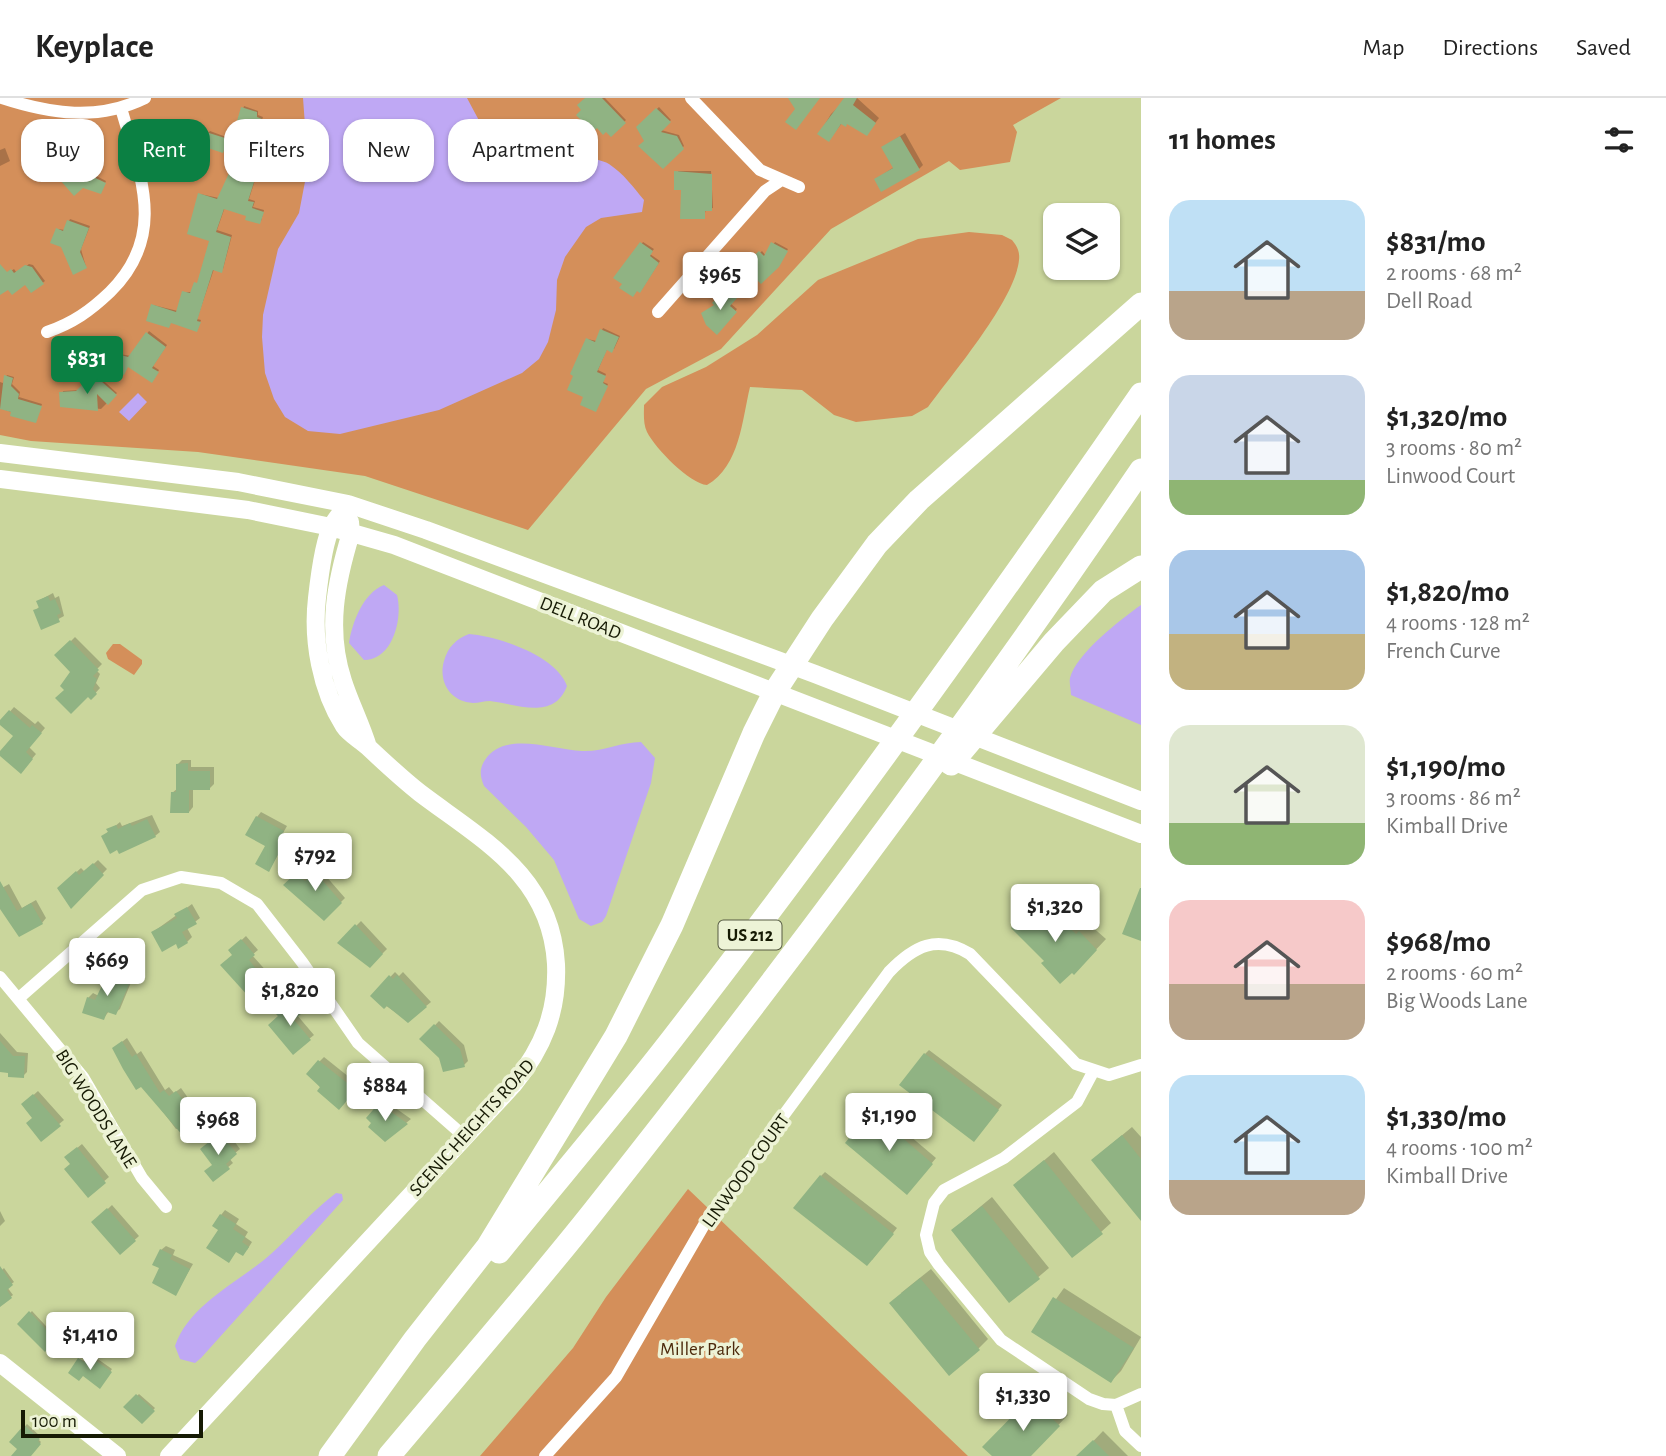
<!DOCTYPE html>
<meta charset="utf-8">
<style>
:root{--surface:#fff;--page:#f2f2f2;--text:#222;--muted:#767676;--line:#e0e0e0;--accent:#0b8043}
body{margin:0;font-family:"Alegreya Sans",sans-serif;background:var(--page);color:var(--text);height:100vh;display:flex;flex-direction:column;font-size:26px;white-space:nowrap}
*{box-sizing:border-box;margin:0}
p{font-size:23px;color:var(--muted)}
.icon{flex:none;width:38px;height:38px;fill:none;stroke:currentColor;stroke-width:2;stroke-linecap:round;stroke-linejoin:round}
.map{position:relative;flex:1;overflow:hidden}
.panel{display:flex;flex-direction:column;background:var(--surface);width:525px}
.panel>*{flex:none}
.guide{position:absolute;left:21px;top:21px;width:665px;height:63px;display:flex;gap:14px}
.controls{position:absolute;left:1043px;top:105px;display:grid;gap:14px}
.controls a{display:grid;place-items:center;width:77px;height:77px;border-radius:14px;background:var(--surface);box-shadow:0 2px 5px #0004;font-size:35px}
.scale{position:absolute;left:21px;bottom:18px;width:182px;box-sizing:border-box;padding-left:7px;border:4px solid #161a04;border-top:0;font-size:19px;line-height:24px;white-space:nowrap;color:#161a04;-webkit-text-stroke:5px #edf3d6;paint-order:stroke}
.price{position:absolute;translate:-50% -60px;padding:0 16px;border-radius:7px;background:#fff;color:#222;font-size:23px;line-height:46px;filter:drop-shadow(0 2px 4px #0008)}
.price::after{content:'';position:absolute;left:50%;top:42px;width:21px;height:16px;margin-left:-10px;background:inherit;clip-path:polygon(0 0,100% 0,50% 100%)}
.price.current{background:var(--accent);color:#fff}
ul{padding:0;list-style:none}
li{display:flex;align-items:center;gap:21px;height:175px;padding:0 28px}
li span{display:grid;place-items:center;flex:none;width:196px;height:140px;border-radius:21px;color:#555}
li>.icon{margin-inline-start:auto}
span .icon{width:84px;height:84px;fill:#fffc;stroke-width:1}
li b{font-size:30px}
h2{display:flex;justify-content:space-between;align-items:center;height:84px;padding:0 28px;font-size:30px}
.pill{padding:0 24px;border-radius:21px;background:var(--surface);box-shadow:0 2px 5px #0004;font-size:24px;line-height:63px}
.pill.current{background:var(--accent);color:#fff}
header{display:flex;align-items:center;gap:42px;box-sizing:border-box;height:98px;padding:0 35px;background:var(--surface);border-bottom:2px solid var(--line)}
header strong{font-size:33px}
nav{display:flex;gap:38px;margin-inline-start:auto;font-size:24px}
main{display:flex;flex:1;min-height:0}
.map>svg:first-child{display:block}
.green{fill:#d48f5a}
.water{fill:#bfa8f4}
.shadow{fill:#0003}
.building{fill:#90b383}
.lines{fill:none;stroke-linecap:round;stroke-linejoin:round}
.street{stroke:#fff;stroke-width:12}
.secondary{stroke:#fff;stroke-width:18}
.highway{stroke:#fff;stroke-width:23}
.labels{text-anchor:middle;stroke-width:7;stroke-linejoin:round;paint-order:stroke}
.shield{fill:#edf3d6;stroke:#565b43;stroke-width:2}
.shield-label{font-size:18px;font-weight:bold;fill:#161a04}
.street-label{font-size:19px;fill:#161a04;stroke:#edf3d6}
.park-label{font-size:19px;fill:#4c290b;stroke:#edf3d6}
</style>
<header>
<strong>Keyplace</strong>
<nav><a>Map</a><a>Directions</a><a>Saved</a></nav>
</header>
<main>
<div class="map">
<svg width="1141" height="1358" viewBox="0 0 1141 1358">
<rect width="100%" height="100%" fill="#cad69c"/>
<!-- green -->
<path class="green" d="M0,0H1061L1013,27L1017,34L1010,64L960,72L949,63L831,131L721,251L646,291L528,432L365,378L198,354L31,343L0,337Z
M969,134L1002,137L1012,142C1017,148 1020,154 1019,162C1015,202 953,275 928,309L912,318L856,324L834,317L802,292L750,289C742,322 740,368 707,387C690,386 655,350 647,334C643,326 644,315 644,307L662,289L706,269L757,237L818,182L918,141Z
M113,546H120L142,562V566L134,577L108,561L106,555Z
M688,1091L968,1358H480L573,1250L606,1199Z"/>
<!-- water -->
<path class="water" d="M303,0H467L483,30L506,49C522,47 597,58 609,66C624,76 633,89 644,102L642,114L601,120L586,129L565,159L557,182L556,212L548,244L539,261L522,275L439,312L340,336L308,333L285,319L274,301L265,275L262,239L263,217L278,151L299,115L308,68Z
M138,295L147,304L129,323L119,314Z
M384,487L397,497C403,520 393,562 364,562L349,545C352,525 363,495 384,487Z
M1141,507V627L1071,597C1071,592 1069,584 1070,580C1076,556 1121,521 1141,507Z
M469,536C498,538 557,558 567,588C554,623 516,606 490,603C484,603 479,605 473,605C450,604 438,583 444,563C448,549 456,541 469,536Z
M641,644L655,660L651,685L606,818L602,824L591,828L579,821L554,762L526,729L484,688C480,678 479,671 485,662C504,632 553,652 582,653C603,654 621,644 641,644Z
M336,1095L342,1096L343,1102L201,1260L195,1265L180,1261L175,1248C190,1205 240,1184 272,1155C294,1135 312,1113 336,1095Z"/>
<!-- shadow -->
<path class="shadow" d="M586,0H605L626,22L611,37Z
M848,0H857L879,20L867,36L848,24L842,25L829,42L819,36L831,16Z
M244,8L258,13V17L263,19L254,44L268,49L265,59L231,50Z
M659,9L671,22L661,32L679,37L684,48L663,68L638,29Z
M210,33L229,40L223,53L208,35Z
M905,35L923,67L919,71L876,81L894,69L883,49Z
M5,50L10,63L0,68V52Z
M78,61L89,74L106,83L101,94L61,75Z
M233,72L256,79L249,101L255,103L253,109L264,112L261,123L225,109L217,132L232,137L223,171H214L197,221L201,222L197,232L171,223L153,207L178,213L184,194H192L199,184L212,142L200,96L219,100Z
M678,73H711L713,110L706,111L704,119L682,91Z
M70,121L90,128L81,151L86,169L58,131L65,132Z
M643,144L654,151L650,156L660,163L642,191L616,180Z
M775,144L788,151L780,165L746,168L762,153L766,158Z
M29,166L33,167L45,183L32,193L25,184L0,189V181L14,171L17,175Z
M730,188L738,197L730,205L737,211L717,235L714,205Z
M603,230L620,238L614,251H607L598,272L606,276L603,284L608,286L597,310L586,298L587,241L597,243Z
M149,233L167,247L153,268L159,272L154,281L108,254L131,258Z
M96,276L117,295L101,311L61,307L63,293L80,292Z
M7,277L14,279L12,286L20,294L19,299L42,306L36,323L0,310V284L3,285Z
M53,495L55,500L59,498L64,518L42,530L35,513L40,508L38,503Z
M75,539L102,566L96,572L100,576L96,585L100,590L91,600L66,591L72,573L57,557Z
M14,609L35,626L38,623L45,630L29,649L36,656L25,669L0,656L15,638L0,625Z
M182,662H191V669H214V686L209,691H193V709L189,714L172,695L178,690V666Z
M261,714L287,728L283,735L288,739L269,772L267,747L257,719Z
M152,717L160,734L155,738H103L120,724L122,728Z
M98,762L107,771L71,808L59,790L81,770L85,774Z
M327,764L333,769L325,777L345,800L324,821L286,787L301,772L310,780Z
M9,786L22,810L36,802L46,820L42,825L0,806V791Z
M1057,798L1106,841L1074,875L1046,863L1013,830L1032,812L1037,817Z
M192,806L200,820L187,830L192,839L187,844L179,848L177,844L153,834Z
M361,823L387,851L370,868L339,845Z
M246,838L258,852L252,857L269,876L249,897L231,852Z
M115,870L123,873L121,878L132,882L120,911L115,915L109,913L104,920L88,900L93,895L99,898Z
M395,874L399,878L403,874L431,904L408,923L372,898Z
M296,898L305,909L297,917L314,937L309,941L280,918L282,910Z
M439,923L464,947L468,963L464,967L441,960L422,941Z
M0,935L17,954L28,955L27,974L23,978L11,961L0,971Z
M127,940L137,956L141,953L165,992L169,989L174,995L181,990L203,1021L198,1025L176,1031L114,950Z
M929,952L1002,1007L978,1038L925,956Z
M324,959L359,987L338,1010L308,975Z
M38,993L64,1022L41,1041L28,1002Z
M384,1002L411,1021L385,1042L368,1020Z
M877,1010L936,1060L911,1090L873,1014Z
M1132,1029L1141,1039V1120L1103,1053Z
M226,1032L240,1051L229,1060L233,1065L214,1081V1066L206,1047Z
M82,1046L109,1079L88,1097L72,1066L71,1055Z
M1054,1054L1111,1125L1101,1134L1015,1087Z
M825,1074L897,1130L872,1162L821,1078Z
M992,1099L1049,1170L1010,1203L963,1123Z
M112,1107L139,1138L120,1155L93,1125Z
M225,1112L239,1121L236,1126L248,1134L245,1139L252,1144L247,1152H237L221,1131V1117Z
M0,1113L5,1123L0,1128Z
M166,1148L175,1152L173,1157L193,1166L176,1195L161,1169V1152Z
M4,1170L14,1184L7,1189L13,1197L1,1206L0,1174Z
M931,1171L988,1241L978,1251L901,1195Z
M1064,1190L1141,1239L1121,1273L1111,1283L1033,1233Z
M32,1213L57,1240L45,1251L19,1226Z
M92,1257L112,1271L101,1287L79,1261L87,1264Z
M1041,1291L1068,1317L1028,1358H994L985,1349Z
M139,1296L155,1310L142,1324L126,1309Z
M27,1326L40,1338L38,1341L41,1344L29,1358H16L20,1351L11,1343Z
M1103,1333L1128,1358H1079Z"/>
<!-- building -->
<path class="building" d="M585,0H602L626,25L611,39L606,34L603,37L597,30L595,32L587,24L585,26L576,17L581,12L577,7Z
M788,0H820L796,32L785,24L795,11Z
M844,0H857L853,7L876,25L867,38L847,26L846,29L841,26L829,44L817,36Z
M241,9L257,14V19L262,21L254,46L268,51L264,62L229,51Z
M656,10L671,24L661,34L677,38L684,51L663,71L638,48L644,43L636,29Z
M206,34L228,41L223,55L202,48Z
M900,38L920,72L881,94L874,81L893,70L881,49Z
M75,61L87,76L106,85L101,96L83,90L74,98L60,82L62,79L58,75Z
M230,73L255,81L248,103L254,104L252,110L264,114L260,126L245,122L246,118L224,111L216,134L231,139L222,175L213,172L197,223L201,224L197,234L171,225L169,230L146,223L151,206L176,214L182,193L190,195L194,184L197,185L209,143L187,136L194,110L198,95L217,101Z
M674,73L712,76V113H705V121H680L681,92H674Z
M67,122L89,130L80,154L87,170L73,177L61,149L50,145L56,130L63,133Z
M640,144L653,153L650,158L659,165L640,195L637,193L633,199L619,190L622,186L613,180Z
M771,144L788,153L779,169L761,186L743,168L759,153L764,158Z
M0,166L7,174L11,171L14,175L25,167L32,169L44,186L31,195L25,187L12,197L8,192L0,197Z
M727,189L738,199L730,208L737,214L717,237L706,227L701,215L714,207L712,205Z
M600,231L619,239L612,255L607,252L597,274L606,278L603,285L608,288L596,314L580,307L583,299L567,292L573,278L570,276L586,240L595,244Z
M146,234L166,249L152,270L159,274L152,285L128,269L124,277L100,270L107,253L128,259Z
M93,276L117,297L108,307L97,296L98,313L60,309L59,294L76,293Z
M4,277L13,280L11,288L19,296L18,301L42,308L36,325L10,318L11,314L0,311Z
M48,498L50,503L55,501L61,515L57,517L60,524L41,532L33,512L39,510L36,503Z
M70,542L99,572L93,578L97,581L93,591L97,596L91,602L88,599L71,616L55,600L64,592L60,588L70,574L54,557Z
M9,612L30,630L32,627L42,635L26,654L33,661L21,676L0,658V653L13,638L0,627V622Z
M188,665V673H210V692H189V715H170L171,694H176V666Z
M256,718L284,733L280,740L285,743L269,774L255,766L265,748L245,737Z
M147,721L156,739L119,756L117,752L110,756L101,738L108,734L106,731L116,727L118,731L130,725L132,728Z
M93,765L104,777L71,811L57,790L76,773L79,777Z
M322,767L330,774L322,782L342,805L324,823L283,787L296,775L305,783Z
M0,783L17,813L31,805L43,826L19,839L0,811Z
M1140,790H1141V843L1122,836Z
M1046,807L1076,836L1079,833L1097,852L1074,877L1072,875L1060,886L1041,865L1044,863L1011,830L1022,820L1027,825Z
M187,809L197,826L182,834L188,845L178,851L176,846L162,854L151,834L177,820L174,816Z
M355,826L383,856L370,870L337,845Z
M241,841L255,857L249,862L265,882L249,899L220,867L232,857L228,852Z
M109,873L120,877L118,883L129,886L116,917L107,914L104,922L82,915L87,899L95,902Z
M389,877L393,881L397,877L427,909L408,925L387,908L384,911L370,898Z
M291,901L302,915L294,922L311,942L293,957L268,927L278,918L275,915Z
M434,926L460,951L465,969L443,974L439,960L419,941Z
M0,943L13,958H25L24,980L8,979V975L0,974Z
M122,943L132,959L136,956L160,995L164,992L169,998L176,993L197,1019L199,1027L184,1039L141,989L136,992L123,971L112,950Z
M924,955L999,1012L974,1044L899,987Z
M318,962L356,992L339,1012L317,993L320,989L306,976Z
M33,996L61,1028L41,1044L26,1025L32,1020L21,1006Z
M379,1005L408,1026L385,1044L368,1029L371,1025L366,1020Z
M871,1013L933,1066L907,1097L845,1045Z
M220,1035L237,1056L226,1066L230,1071L213,1084L204,1073L212,1067L200,1051Z
M1122,1037L1141,1061V1123L1091,1062Z
M77,1049L106,1085L88,1100L64,1071L70,1066L64,1059Z
M1044,1062L1103,1136L1072,1160L1013,1087Z
M820,1077L894,1136L867,1168L793,1110Z
M982,1108L1040,1181L1009,1205L951,1132Z
M107,1110L136,1143L120,1157L91,1124Z
M220,1116L236,1126L233,1131L245,1139L242,1144L249,1149L243,1158L236,1154L229,1165L206,1150L218,1132L212,1128Z
M160,1151L172,1157L170,1161L190,1171L176,1198L152,1185L159,1170L152,1167Z
M0,1168L13,1187L7,1192L12,1200L0,1209Z
M920,1180L980,1252L949,1278L889,1205Z
M1053,1199L1134,1250L1111,1285L1031,1234Z
M29,1213L56,1242L45,1254L17,1226Z
M89,1258L112,1274L100,1291L83,1278L79,1283L68,1275L78,1260L84,1264Z
M136,1296L155,1313L142,1326L123,1309Z
M1030,1300L1060,1328L1031,1358H992L982,1349Z
M24,1327L40,1341L38,1343L41,1346L31,1358H11L17,1351L9,1344Z
M1093,1342L1109,1358H1076Z"/>
<g class="lines">
<!-- street -->
<path class="street" d="M2,0C51,16 98,23 145,0
M691,0L760,72L799,89
M658,214L765,93L780,83
M47,234C73,225 90,213 110,194C168,137 140,77 121,10
M0,879L83,979L142,1080L166,1109
M19,900L142,792L181,779L221,785L257,806L302,864L358,945L465,1039
M1093,974L1077,1004L1004,1060L944,1092L934,1105L926,1137L930,1154L939,1167L1001,1242L1089,1301L1103,1306L1116,1307L1141,1296
M1116,1307L1125,1333L1141,1348
M545,1358L616,1279L708,1120L889,874C914,848 937,836 970,856L1076,966L1109,977L1141,967"/>
<!-- secondary -->
<path class="secondary" d="M0,355L238,384L348,406L426,432L815,576L1141,703
M0,381L248,412L331,429L394,447L1141,736
M350,424L351,435C336,484 326,532 343,583C350,605 361,626 368,649
M0,1265L117,1358
M169,1358L513,987C543,950 558,914 556,866C551,777 482,742 420,695C401,680 385,665 368,649C361,642 350,637 344,628C321,592 312,542 317,500C319,482 324,442 332,428C336,420 343,413 348,406"/>
<!-- highway -->
<path class="highway" d="M951,666L1054,544L1103,493L1141,469
M499,1154C558,1081 619,1010 676,936C837,728 991,513 1141,296
M330,1358L415,1241L488,1148L616,938L672,827L754,635L774,595L822,521L877,446L919,402L1141,206
M389,1358C457,1277 527,1197 593,1114C784,873 968,626 1141,372"/>
</g>
<g class="labels">
<!-- shield labels -->
<rect class="shield" x="718.5" y="822.5" width="63" height="29" rx="5"/>
<g class="shield-label">
<text x="750" y="843">US 212</text>
</g>
<!-- street labels -->
<g class="street-label">
<text transform="translate(581 519) rotate(22)" y="7">DELL ROAD</text>
<text transform="translate(97 1010) rotate(58)" y="7">BIG WOODS LANE</text>
<text transform="translate(471 1029) rotate(-48)" y="7">SCENIC HEIGHTS ROAD</text>
<text transform="translate(745 1072) rotate(-54)" y="7">LINWOOD COURT</text>
</g>
<!-- park labels -->
<g class="park-label">
<text x="700" y="1257">Miller Park</text>
</g>
</g>
</svg>
<div class="controls">
<a><svg class="icon" aria-label="layers" viewBox="0 0 24 24"><path d="M12 4l9 5-9 5-9-5zM3 14l9 5 9-5"/></svg></a>
</div>
<div class="scale">100 m</div>
<b class="price" style="left:720px;top:214px">$965</b>
<b class="price current" style="left:87px;top:298px">$831</b>
<b class="price" style="left:315px;top:795px">$792</b>
<b class="price" style="left:1055px;top:846px">$1,320</b>
<b class="price" style="left:107px;top:900px">$669</b>
<b class="price" style="left:290px;top:930px">$1,820</b>
<b class="price" style="left:385px;top:1025px">$884</b>
<b class="price" style="left:889px;top:1055px">$1,190</b>
<b class="price" style="left:218px;top:1059px">$968</b>
<b class="price" style="left:90px;top:1274px">$1,410</b>
<b class="price" style="left:1023px;top:1335px">$1,330</b>
<div class="guide">
<a class="pill">Buy</a>
<a class="pill current">Rent</a>
<a class="pill">Filters</a>
<a class="pill">New</a>
<a class="pill">Apartment</a>
</div>
</div>
<section class="panel">
<h2>11 homes<svg class="icon" aria-label="filters" viewBox="0 0 24 24"><path d="M4 7h16M4 17h16"/><circle cx="9" cy="7" r="2"/><circle cx="15" cy="17" r="2"/></svg></h2>
<ul>
<li><span style="background:linear-gradient(#bfe0f5 65%,#b9a48a 0)"><svg class="icon" aria-label="home" viewBox="0 0 24 24"><path d="M3 11l9-7 9 7M6 9v11h12V9"/></svg></span><div><b>$831/mo</b><p>2 rooms · 68 m²</p><p>Dell Road</p></div></li>
<li><span style="background:linear-gradient(#c9d6e8 75%,#8fb573 0)"><svg class="icon" aria-label="home" viewBox="0 0 24 24"><path d="M3 11l9-7 9 7M6 9v11h12V9"/></svg></span><div><b>$1,320/mo</b><p>3 rooms · 80 m²</p><p>Linwood Court</p></div></li>
<li><span style="background:linear-gradient(#a9c7e8 60%,#c2b280 0)"><svg class="icon" aria-label="home" viewBox="0 0 24 24"><path d="M3 11l9-7 9 7M6 9v11h12V9"/></svg></span><div><b>$1,820/mo</b><p>4 rooms · 128 m²</p><p>French Curve</p></div></li>
<li><span style="background:linear-gradient(#dfe7d0 70%,#8fb573 0)"><svg class="icon" aria-label="home" viewBox="0 0 24 24"><path d="M3 11l9-7 9 7M6 9v11h12V9"/></svg></span><div><b>$1,190/mo</b><p>3 rooms · 86 m²</p><p>Kimball Drive</p></div></li>
<li><span style="background:linear-gradient(#f6c9c9 60%,#b9a48a 0)"><svg class="icon" aria-label="home" viewBox="0 0 24 24"><path d="M3 11l9-7 9 7M6 9v11h12V9"/></svg></span><div><b>$968/mo</b><p>2 rooms · 60 m²</p><p>Big Woods Lane</p></div></li>
<li><span style="background:linear-gradient(#bfe0f5 75%,#b9a48a 0)"><svg class="icon" aria-label="home" viewBox="0 0 24 24"><path d="M3 11l9-7 9 7M6 9v11h12V9"/></svg></span><div><b>$1,330/mo</b><p>4 rooms · 100 m²</p><p>Kimball Drive</p></div></li>
</ul>
</section>
</main>
